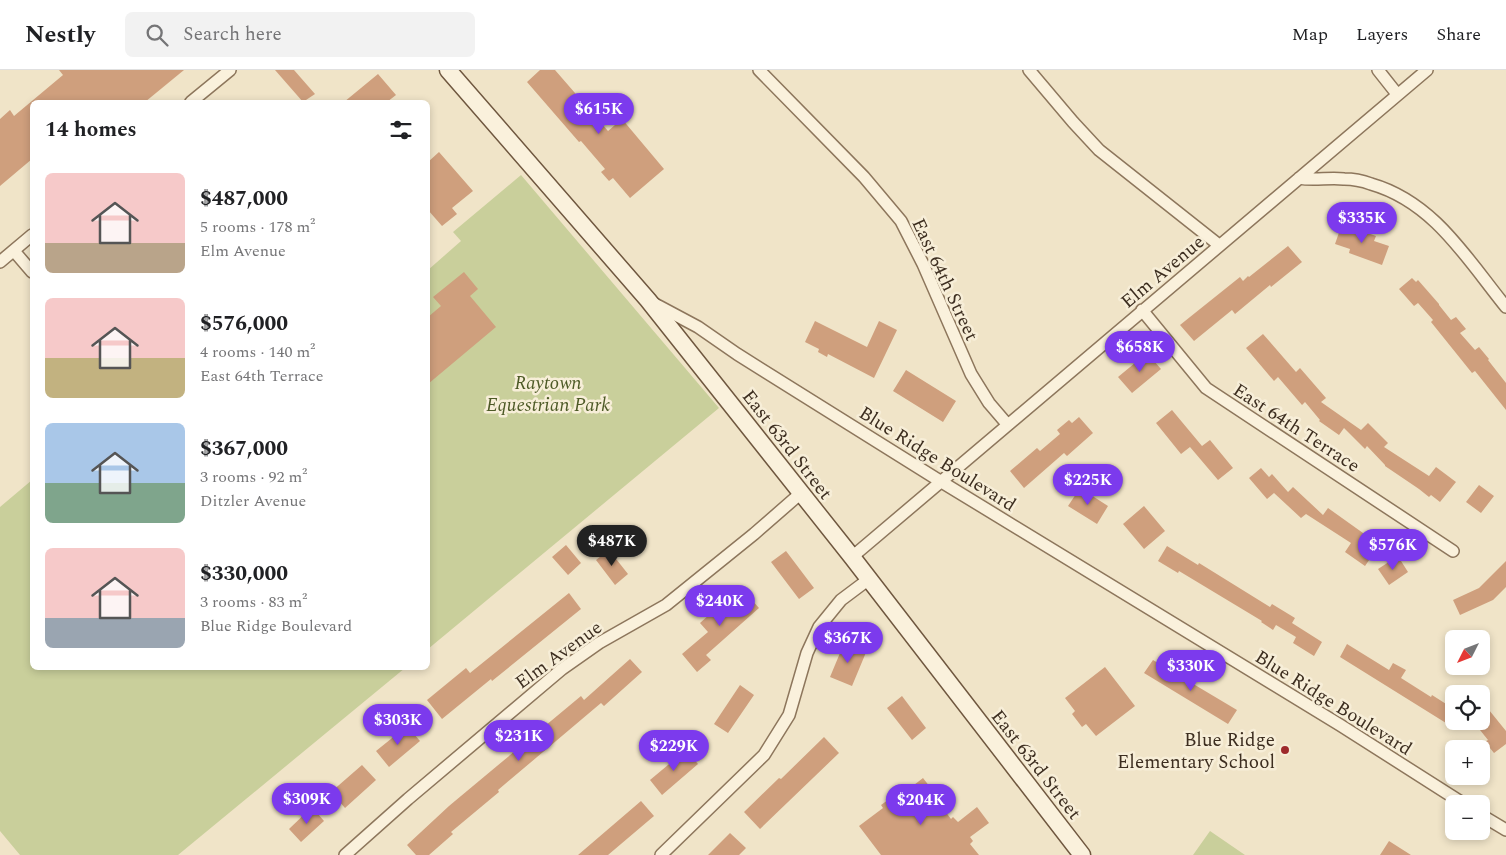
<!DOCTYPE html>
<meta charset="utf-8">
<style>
:root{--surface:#fff;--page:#f2f2f2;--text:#202124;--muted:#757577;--line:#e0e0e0;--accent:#7c3aed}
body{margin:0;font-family:Spectral,serif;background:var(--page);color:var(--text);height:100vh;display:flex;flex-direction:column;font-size:19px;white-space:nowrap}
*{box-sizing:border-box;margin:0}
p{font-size:16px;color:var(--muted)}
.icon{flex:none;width:28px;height:28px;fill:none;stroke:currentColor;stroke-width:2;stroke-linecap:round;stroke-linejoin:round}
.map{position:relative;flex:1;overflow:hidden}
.sheet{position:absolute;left:30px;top:30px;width:400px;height:570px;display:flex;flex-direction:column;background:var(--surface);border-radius:8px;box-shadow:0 2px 8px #0003}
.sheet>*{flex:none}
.needle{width:32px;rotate:228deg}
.controls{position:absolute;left:1445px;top:560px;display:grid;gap:10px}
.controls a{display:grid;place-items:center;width:45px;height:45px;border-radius:8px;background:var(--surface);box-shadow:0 2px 8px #0003;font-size:25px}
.price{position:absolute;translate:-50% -42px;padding:0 11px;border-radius:18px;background:var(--accent);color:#fff;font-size:16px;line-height:32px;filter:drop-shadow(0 1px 2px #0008)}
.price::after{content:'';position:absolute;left:50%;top:30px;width:15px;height:11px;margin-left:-8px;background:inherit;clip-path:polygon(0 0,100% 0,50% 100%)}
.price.active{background:#222;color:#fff}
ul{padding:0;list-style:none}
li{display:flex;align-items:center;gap:15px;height:125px;padding:0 15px}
li span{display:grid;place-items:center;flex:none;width:140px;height:100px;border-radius:8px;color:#555}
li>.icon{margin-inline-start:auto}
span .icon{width:60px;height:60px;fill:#fffc;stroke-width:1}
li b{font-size:21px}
h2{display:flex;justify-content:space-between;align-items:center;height:60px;padding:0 15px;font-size:21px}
header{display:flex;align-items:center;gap:30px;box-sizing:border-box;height:70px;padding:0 25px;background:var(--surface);border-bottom:1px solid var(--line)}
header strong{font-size:24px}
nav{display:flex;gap:28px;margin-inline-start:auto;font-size:18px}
.search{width:350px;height:45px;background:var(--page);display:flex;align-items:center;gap:12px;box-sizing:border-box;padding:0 18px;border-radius:8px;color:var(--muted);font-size:19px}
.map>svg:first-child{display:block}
.green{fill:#c9cf9b}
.building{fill:#cf9f7d}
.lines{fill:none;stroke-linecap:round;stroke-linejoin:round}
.street-casing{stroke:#8d765c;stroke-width:14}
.secondary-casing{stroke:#6f573f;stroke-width:19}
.street{stroke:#faf1dc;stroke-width:11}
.secondary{stroke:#faf1dc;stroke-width:16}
.poi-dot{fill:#9e2a2b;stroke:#f7eed8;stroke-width:2}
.labels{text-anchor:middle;stroke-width:5;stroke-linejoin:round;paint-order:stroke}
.street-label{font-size:19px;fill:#3d2e20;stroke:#f7eed8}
.park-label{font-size:19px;font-style:italic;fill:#4d5a26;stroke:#f7eed8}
.poi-label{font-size:19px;fill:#3d2e20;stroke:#f7eed8;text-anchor:end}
</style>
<header>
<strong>Nestly</strong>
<div class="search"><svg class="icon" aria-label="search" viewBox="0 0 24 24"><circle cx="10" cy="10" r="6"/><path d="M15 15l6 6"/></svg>Search here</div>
<nav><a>Map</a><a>Layers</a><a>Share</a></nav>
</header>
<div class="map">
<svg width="1506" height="785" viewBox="0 0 1506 785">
<rect width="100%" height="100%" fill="#f0e4c8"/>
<!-- green -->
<path class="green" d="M521,105L719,338L428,579V200L461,171L453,162Z
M32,410V598H405L178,785H20L0,761V437Z
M1210,761L1245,785H1193Z"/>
<!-- building -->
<path class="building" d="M59,0H184L145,32H32V89L0,116V49L10,40L14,46L63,5Z
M275,0H294L315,24L303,32Z
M540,0H555L608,61L622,49L664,99L630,128L613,108L609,111L601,102L605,99L581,71L579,72L527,12Z
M378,4L396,25L387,32H344Z
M439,82L473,121L452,138L457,144L442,156L428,140V92Z
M1342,154L1376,166L1374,171L1389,176L1382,195L1349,183L1350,179L1335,174Z
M1288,176L1302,192L1271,217L1270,215L1235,244L1232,240L1194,271L1180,255L1240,207L1243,211L1248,206L1249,207Z
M464,202L478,219L470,226L496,257L428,314V247L441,236L433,227Z
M1412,208L1416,212L1418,210L1439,234V235L1451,250L1456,247L1466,259L1460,263L1475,280L1479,277L1489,289L1488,290L1506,313V340L1475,301L1472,303L1431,252L1433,250L1418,233L1414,236L1399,219Z
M815,251L867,277L879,251L897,260L874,308L828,284L827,287L818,282L819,279L805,272Z
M1263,264L1296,302L1300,298L1326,328L1321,332L1361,360L1368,353L1388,373L1384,377L1429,406L1436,397L1456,412L1440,432L1431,425L1429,427L1419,419L1385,396V395L1367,376L1365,379L1344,358L1339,365L1319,351L1320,350L1305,332L1302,335L1278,307L1274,311L1246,278Z
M1147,283L1161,299L1132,323L1118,307Z
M906,300L956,331L943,352L893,321Z
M1172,340L1202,376L1210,370L1233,398L1218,410L1190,377L1181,384L1156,353Z
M1079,347L1093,363L1067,386L1064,383L1024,418L1010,401L1037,378L1040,381L1060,364L1057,360L1069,350L1072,353Z
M1261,398L1269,407L1272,404L1288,422L1293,417L1323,445L1328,438L1370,468L1371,466L1381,473L1365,496L1345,482L1351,473L1306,444L1301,448L1274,423L1267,429L1249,408Z
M1479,415L1494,426L1481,443L1466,432Z
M1080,418L1108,436L1097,454L1068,436Z
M1144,436L1165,461L1144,479L1123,454Z
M566,475L581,493L568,505L552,487Z
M1167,476L1198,495L1199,493L1270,537L1272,534L1295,548L1292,553L1322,572L1314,586L1293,573L1296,567L1276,555L1273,560L1261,552L1262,551L1179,501L1178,503L1158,491Z
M609,480L628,504L615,515L596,490Z
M786,481L814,518L799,529L771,492Z
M1395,488L1396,491H1401L1408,502L1389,515L1378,499Z
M1506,491V517L1493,530L1460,545L1453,530L1479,518Z
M740,517L759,538L706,585L711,590L697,602L682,584L708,562L700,553Z
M569,523L581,539L492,611L491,609L442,649L427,630L466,598L470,603Z
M845,571L867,580L852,616L830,607Z
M1347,574L1389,600L1393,593L1406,600L1401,608L1431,627L1432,625L1454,639V658L1340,587Z
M630,589L642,602L604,636L601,633L498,720L499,722L451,762L453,764L429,785H416L407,775L449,736L581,626L584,630Z
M1153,590L1237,640L1228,654L1144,603Z
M1105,597L1135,636L1096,666L1086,654L1082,657L1072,644L1075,641L1065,628Z
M740,615L754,625L728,663L714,654Z
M902,626L926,658L912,670L887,638Z
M1489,640L1506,661V674L1494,683L1485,672L1488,670L1480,660L1482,658L1481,646Z
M407,656L420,671L389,697L376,681Z
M824,667L839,683L760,759L744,742L779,708L781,709Z
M686,680L698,694L662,725L650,710Z
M362,695L376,710L345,738L331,722Z
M923,708L937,726L935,728L951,749L953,747L958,752L977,737L989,753L970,767L973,771L970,774L979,785H881L859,756L883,738L881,735L899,722L901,725Z
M641,731L654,746L608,785H578Z
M312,737L324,751L301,772L289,759Z
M730,763L746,778L739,785H708Z
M1389,771L1411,785H1380Z"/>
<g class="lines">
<!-- street casing -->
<g class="street-casing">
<path id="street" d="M759,0L864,107L901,151L923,194L971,304L989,333L1007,354
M1029,0L1073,52L1099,80L1219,175
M1378,0L1397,24
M191,32L230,0
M1299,108C1314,111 1329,107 1344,109C1353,109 1363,111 1371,114C1434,132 1467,189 1506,237
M14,181L32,202
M0,192L32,165
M653,233L698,257L737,284L940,411L1340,655L1464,734
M1142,240L1206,318L1453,481
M852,487L1427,0
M1481,745L1506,760
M345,785L408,729L562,599L599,573L666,535L754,464L801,423
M661,785L764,685L789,645L807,583L819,557L841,530L869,509"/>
</g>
<!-- secondary casing -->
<g class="secondary-casing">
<path id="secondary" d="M448,0L648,230L852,487L1082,785"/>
</g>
<!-- street -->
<use href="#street" class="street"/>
<!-- secondary -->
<use href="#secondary" class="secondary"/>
</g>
<!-- markers -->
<circle class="poi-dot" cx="1285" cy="680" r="5"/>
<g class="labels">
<!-- street labels -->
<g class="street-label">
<text transform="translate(1162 201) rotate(-40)" y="7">Elm Avenue</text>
<text transform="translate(946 209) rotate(65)" y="7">East 64th Street</text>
<text transform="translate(1297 357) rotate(33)" y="7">East 64th Terrace</text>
<text transform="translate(788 374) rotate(52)" y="7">East 63rd Street</text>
<text transform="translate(938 388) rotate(32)" y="7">Blue Ridge Boulevard</text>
<text transform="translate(558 584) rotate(-36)" y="7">Elm Avenue</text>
<text transform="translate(1334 632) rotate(32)" y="7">Blue Ridge Boulevard</text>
<text transform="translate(1037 694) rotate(52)" y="7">East 63rd Street</text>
</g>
<!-- park labels -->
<g class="park-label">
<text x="548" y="319">Raytown<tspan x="548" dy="22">Equestrian Park</tspan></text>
</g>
<!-- poi labels -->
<g class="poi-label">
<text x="1275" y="676">Blue Ridge<tspan x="1275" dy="22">Elementary School</tspan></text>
</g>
</g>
</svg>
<div class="controls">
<a><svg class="needle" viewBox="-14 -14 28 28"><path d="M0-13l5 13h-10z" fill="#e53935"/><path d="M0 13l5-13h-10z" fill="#757577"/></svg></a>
<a><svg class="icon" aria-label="locate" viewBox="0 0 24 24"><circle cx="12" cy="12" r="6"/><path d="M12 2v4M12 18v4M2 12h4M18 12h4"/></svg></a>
<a>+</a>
<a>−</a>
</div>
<b class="price" style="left:599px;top:65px">$615K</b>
<b class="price" style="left:1362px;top:174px">$335K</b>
<b class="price" style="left:1140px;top:303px">$658K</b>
<b class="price" style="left:1088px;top:436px">$225K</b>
<b class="price active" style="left:612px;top:497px">$487K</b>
<b class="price" style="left:1393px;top:501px">$576K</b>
<b class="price" style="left:720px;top:557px">$240K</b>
<b class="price" style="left:848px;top:594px">$367K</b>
<b class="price" style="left:1191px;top:622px">$330K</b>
<b class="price" style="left:398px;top:676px">$303K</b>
<b class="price" style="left:519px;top:692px">$231K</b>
<b class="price" style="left:674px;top:702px">$229K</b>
<b class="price" style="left:307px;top:755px">$309K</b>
<b class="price" style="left:921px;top:756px">$204K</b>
<section class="sheet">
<h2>14 homes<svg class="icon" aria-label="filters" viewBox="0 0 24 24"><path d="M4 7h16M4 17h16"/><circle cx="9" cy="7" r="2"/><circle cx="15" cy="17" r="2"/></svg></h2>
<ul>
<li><span style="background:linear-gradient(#f6c9c9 70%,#b9a48a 0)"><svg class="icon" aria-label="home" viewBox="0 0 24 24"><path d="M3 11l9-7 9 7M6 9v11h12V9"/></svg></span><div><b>$487,000</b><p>5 rooms · 178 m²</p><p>Elm Avenue</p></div></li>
<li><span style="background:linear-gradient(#f6c9c9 60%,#c2b280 0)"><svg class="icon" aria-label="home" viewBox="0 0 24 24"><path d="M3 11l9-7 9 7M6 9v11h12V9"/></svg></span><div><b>$576,000</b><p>4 rooms · 140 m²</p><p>East 64th Terrace</p></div></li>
<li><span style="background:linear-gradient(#a9c7e8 60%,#7fa58c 0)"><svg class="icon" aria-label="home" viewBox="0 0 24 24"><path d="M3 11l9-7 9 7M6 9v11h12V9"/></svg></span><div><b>$367,000</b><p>3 rooms · 92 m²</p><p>Ditzler Avenue</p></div></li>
<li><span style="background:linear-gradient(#f6c9c9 70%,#9aa5b1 0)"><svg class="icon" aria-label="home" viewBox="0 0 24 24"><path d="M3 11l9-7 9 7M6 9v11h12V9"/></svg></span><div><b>$330,000</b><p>3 rooms · 83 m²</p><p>Blue Ridge Boulevard</p></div></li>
</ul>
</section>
</div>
